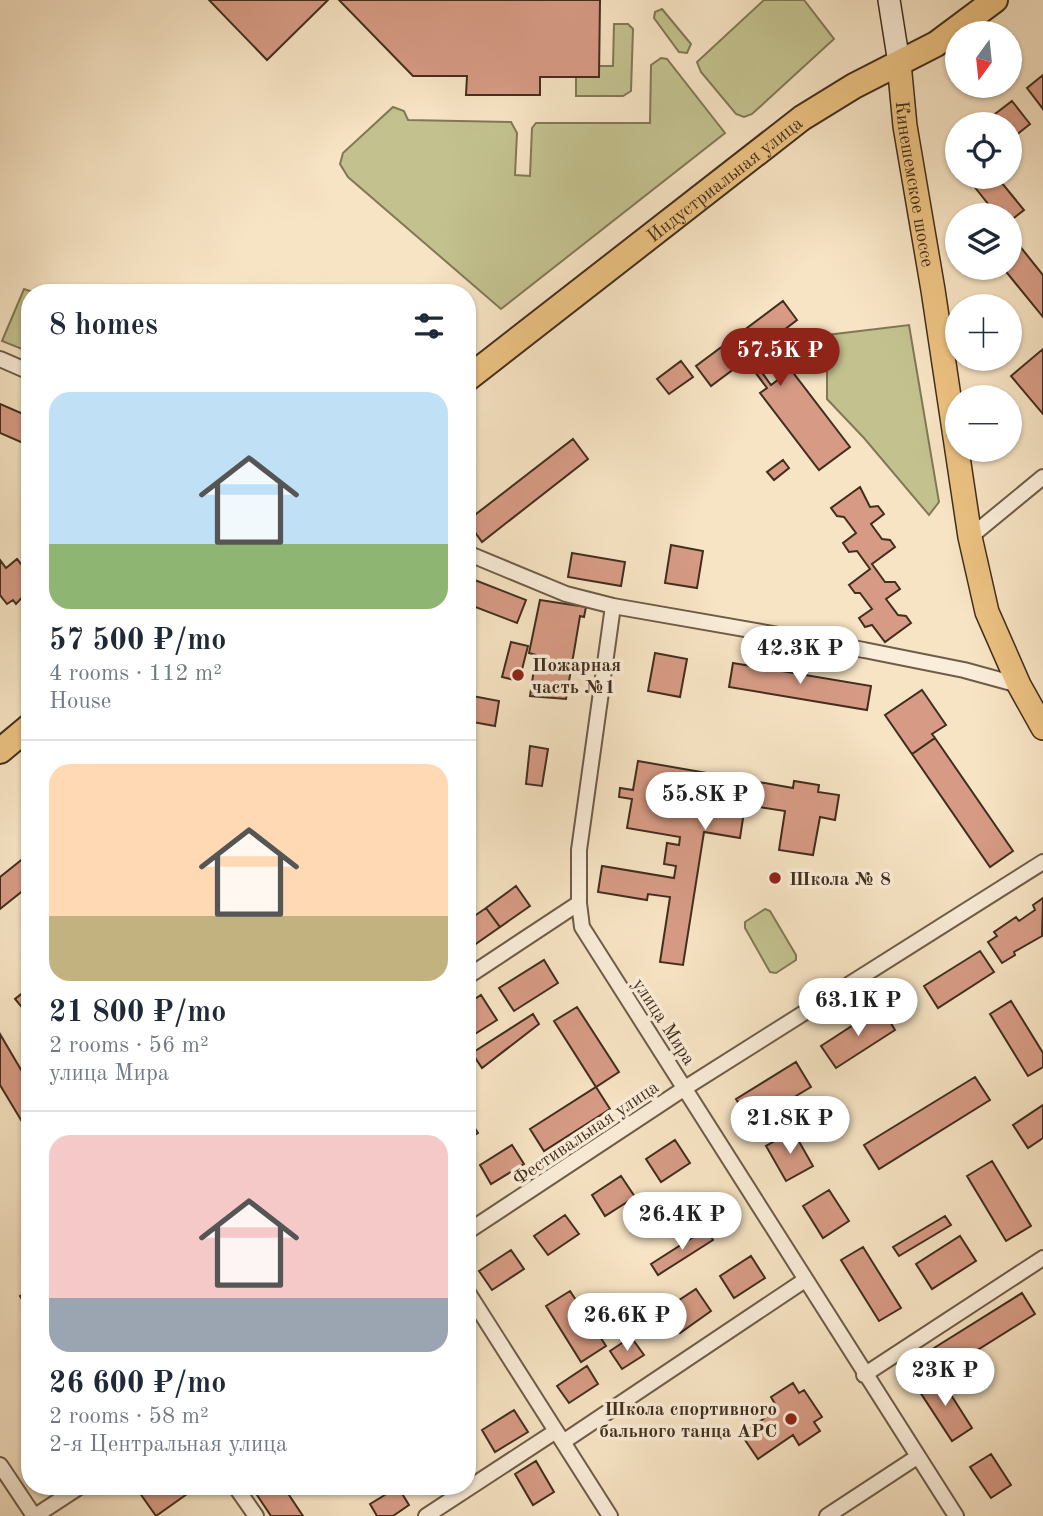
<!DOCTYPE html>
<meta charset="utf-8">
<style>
:root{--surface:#fff;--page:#f6f6f7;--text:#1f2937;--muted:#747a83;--line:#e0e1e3;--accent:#8f2418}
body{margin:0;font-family:"Old Standard TT",serif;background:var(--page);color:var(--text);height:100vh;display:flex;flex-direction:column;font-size:26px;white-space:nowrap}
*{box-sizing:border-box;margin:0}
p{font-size:23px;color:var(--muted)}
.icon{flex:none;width:38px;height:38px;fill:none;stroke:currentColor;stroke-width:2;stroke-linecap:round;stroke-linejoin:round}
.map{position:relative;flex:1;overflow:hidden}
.sheet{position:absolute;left:21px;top:284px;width:455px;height:1211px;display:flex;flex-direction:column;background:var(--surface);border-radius:28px;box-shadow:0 2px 5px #0004}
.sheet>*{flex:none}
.needle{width:46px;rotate:195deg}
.controls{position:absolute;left:945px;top:21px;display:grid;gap:14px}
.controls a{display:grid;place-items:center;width:77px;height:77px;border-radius:50%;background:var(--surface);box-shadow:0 2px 5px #0004;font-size:35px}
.price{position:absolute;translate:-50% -60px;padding:0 16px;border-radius:24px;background:#fff;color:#222;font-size:23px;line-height:46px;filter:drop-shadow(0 2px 4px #0008)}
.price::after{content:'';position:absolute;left:50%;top:42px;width:21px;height:16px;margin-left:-10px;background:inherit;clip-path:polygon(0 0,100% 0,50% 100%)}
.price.current{background:var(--accent);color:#fff}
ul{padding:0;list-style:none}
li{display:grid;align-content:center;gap:14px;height:371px;padding:0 28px}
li+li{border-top:2px solid var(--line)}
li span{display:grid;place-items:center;height:217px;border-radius:21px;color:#555}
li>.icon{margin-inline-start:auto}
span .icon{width:126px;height:126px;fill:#fffc;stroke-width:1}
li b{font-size:30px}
h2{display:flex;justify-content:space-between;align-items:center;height:84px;padding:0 28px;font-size:30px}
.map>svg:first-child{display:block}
.green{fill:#c3c28f;stroke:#827856;stroke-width:2}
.building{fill:#d79b85;stroke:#422e1d;stroke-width:2}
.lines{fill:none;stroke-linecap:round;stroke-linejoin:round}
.minor-casing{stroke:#6f5c47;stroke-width:18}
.secondary-casing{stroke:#422e1d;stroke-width:24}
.primary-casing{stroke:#422e1d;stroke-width:26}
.trunk-casing{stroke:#422e1d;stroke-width:28}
.minor{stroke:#faedd9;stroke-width:14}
.secondary{stroke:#faedd9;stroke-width:21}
.primary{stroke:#ecc282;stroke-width:23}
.trunk{stroke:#ecc282;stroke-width:24}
.poi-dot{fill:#8f2418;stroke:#faedd9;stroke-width:2.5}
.labels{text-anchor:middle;stroke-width:7;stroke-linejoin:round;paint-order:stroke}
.street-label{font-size:19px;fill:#422e1d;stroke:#faedd9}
.poi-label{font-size:19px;font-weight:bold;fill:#422e1d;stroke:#faedd9;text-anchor:start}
</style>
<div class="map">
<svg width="1043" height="1516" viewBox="0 0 1043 1516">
<rect width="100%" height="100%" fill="#f7e4c4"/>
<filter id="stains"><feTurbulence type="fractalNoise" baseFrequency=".00286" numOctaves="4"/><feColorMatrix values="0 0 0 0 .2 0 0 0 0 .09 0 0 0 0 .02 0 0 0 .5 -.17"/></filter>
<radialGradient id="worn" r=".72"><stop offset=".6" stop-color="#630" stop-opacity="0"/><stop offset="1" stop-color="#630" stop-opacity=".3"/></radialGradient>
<!-- green -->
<path class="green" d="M764,0H804L834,39L752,114L744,117L736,114L701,72L697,62Z
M662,9L691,44L687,53L679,52L654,18L655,12Z
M614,24H628L633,29L631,91L623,96H576V66H613Z
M661,58L667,59L725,133L501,309L348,177L340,164L343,153L393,107L404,111L408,120L511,122L517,133L515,175L530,176L532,128L536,123H650L651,65Z
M24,289L33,292H30V338L27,337L22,349L2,341Z
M909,325L939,502L929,515L864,438L827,399V335Z
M765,909L770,911L796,955V960L776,973L770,972L745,928V922Z"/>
<!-- building -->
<path class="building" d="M209,0H328L267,60Z
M339,0H600L599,77H540V95H466L467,76H413Z
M1043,75V109L1027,88Z
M1012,101L1030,124L1010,140V124H982Z
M977,177H997L1024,210L1010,221V215H997L973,185L979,180Z
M1010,234L1043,275V317L1003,268H1010Z
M783,301L797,320L750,356L771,385L791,370L850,447L819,470L760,393L767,388L746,360L711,386L696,366Z
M1043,349V414L1011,376Z
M681,361L693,377L669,394L657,379Z
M0,404L30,417V446L0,433Z
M573,439L588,459L482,542L467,521Z
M783,460L789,468L774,480L767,472Z
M860,487L870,507L878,506L884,514L871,524L882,539L890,540L895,547L872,564L885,582H895L900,589L886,599L898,615L906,616L911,623L885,642L872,625L865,627L859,618L872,609L860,593H855L849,585L870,569L857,551L849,552L843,543L856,533L844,517L837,516L831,508Z
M671,545L703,551L697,588L665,583Z
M572,553L625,562L621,586L568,577Z
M17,559L30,575V589L16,604L13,600L7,604L0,595V560L6,568Z
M467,577L526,600L517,623L473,606L467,622Z
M540,600L586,607L584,617L580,616L566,699L530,696L536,655L529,653Z
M511,642L528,646L519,681L502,677Z
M655,653L687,659L680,697L648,691Z
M733,663L871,686L867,710L729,687Z
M922,690L946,725L932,734L935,738L912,754L885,715Z
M467,695L499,701L495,726L467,721Z
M935,738L1013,851L990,867L912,754Z
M530,746L548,749L542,786L526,784Z
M638,761L793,788L794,781L819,785L818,792L839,795L835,820L820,817L813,855L779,850L785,811L745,805L740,838L704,832L683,965L660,962L670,897L648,894L647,900L598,892L602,866L674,878L676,866L664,864L667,843L679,845L680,837L627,828L632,799L619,797L620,788L633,790Z
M30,853V885L0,909V877Z
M516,886L530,906L500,927L486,908Z
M1043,898L1042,936L1014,952L1015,955L1002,963L988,942L997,936L994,932L1016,917L1019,921L1035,910L1033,905Z
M486,908L500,927L467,950V921Z
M980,951L994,972L938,1008L924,986Z
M544,960L558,983L514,1011L499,988Z
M30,987V1017L15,999Z
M481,995L497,1020L467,1039V1004Z
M1011,1001L1043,1053V1067L1028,1076L990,1014Z
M577,1007L619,1072L596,1087L554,1021Z
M881,1007L895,1030L836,1068L821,1046Z
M533,1014L539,1024L482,1068L472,1053Z
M0,1034L30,1085V1135L0,1085Z
M796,1062L811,1087L751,1123L736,1099Z
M975,1077L990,1100L879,1169L864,1145Z
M596,1087L610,1109L544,1151L530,1129Z
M1043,1105V1138L1028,1148L1013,1125Z
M469,1119L478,1133L467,1140V1120Z
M793,1131L813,1166L786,1181L766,1146Z
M675,1140L690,1163L661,1182L646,1159Z
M512,1145L524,1164L491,1184L480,1165Z
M992,1161L1031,1226L1006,1241L967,1176Z
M621,1176L635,1197L605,1216L592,1195Z
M829,1190L849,1221L823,1238L803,1206Z
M565,1215L579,1234L548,1255L534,1236Z
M945,1216L951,1225L899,1256L893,1247Z
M706,1229L713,1240L658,1275L651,1264Z
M960,1236L976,1261L932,1289L916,1264Z
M863,1247L901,1308L879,1321L841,1260Z
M511,1250L524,1269L492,1290L479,1271Z
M751,1256L765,1278L734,1298L720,1276Z
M696,1289L711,1311L680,1333L664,1310Z
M30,1290V1312L20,1296Z
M570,1291L606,1346L581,1362L546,1306Z
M1022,1293L1035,1314L947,1369L934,1348Z
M631,1337L644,1355L622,1369L610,1351Z
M587,1366L598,1384L569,1403L557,1386Z
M939,1376L972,1428L952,1441L918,1389Z
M793,1383L799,1393L804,1390L822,1417L814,1422L820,1431L799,1445L793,1435L758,1459L741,1434L778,1409L771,1397Z
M514,1410L528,1432L495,1452L482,1430Z
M991,1454L1011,1485L991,1498L970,1467Z
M536,1461L554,1492L533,1505L515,1474Z
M142,1486H181L187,1494L156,1516L137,1489Z
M251,1486H283L303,1516H271Z
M398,1487L409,1505L393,1516H377L370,1504Z"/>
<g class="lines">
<!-- minor casing -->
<g class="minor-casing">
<path id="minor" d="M0,359L30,372
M970,537L1043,477
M467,553L566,594L613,606L864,650L964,670L1019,685
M613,606L579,850V903L582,927L956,1516
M467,977L579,903
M467,1232L685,1088L1043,862
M467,1291L610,1516
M864,1375L1043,1258
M563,1442L805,1280
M0,1465L34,1516
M235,1486L256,1516
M35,1516L81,1486
M426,1516L556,1431
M827,1516L917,1457"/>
</g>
<!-- secondary casing -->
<g class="secondary-casing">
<path id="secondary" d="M889,0L899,63"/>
</g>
<!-- primary casing -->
<g class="primary-casing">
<g id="primary">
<path id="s1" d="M899,63L905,126L933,290L970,537L987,612L1019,685L1043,728"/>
</g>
</g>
<!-- trunk casing -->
<g class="trunk-casing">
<g id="trunk">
<path id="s2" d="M467,379L802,118L854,86L936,44L995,0"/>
<path d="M0,751L30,726"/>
</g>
</g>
<!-- minor -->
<use href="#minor" class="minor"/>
<!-- secondary -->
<use href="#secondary" class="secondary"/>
<!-- primary -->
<use href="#primary" class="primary"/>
<!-- trunk -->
<use href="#trunk" class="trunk"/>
</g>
<!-- markers -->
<g class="poi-dot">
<circle cx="518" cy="675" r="7"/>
<circle cx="775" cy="878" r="7"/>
<circle cx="791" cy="1419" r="7"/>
</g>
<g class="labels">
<!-- street labels -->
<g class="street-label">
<text dy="7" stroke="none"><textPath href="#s2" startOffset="326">Индустриальная улица</textPath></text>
<text dy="7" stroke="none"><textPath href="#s1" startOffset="122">Кинешемское шоссе</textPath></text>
<text transform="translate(665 1021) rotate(57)" y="7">улица Мира</text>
<text transform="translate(585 1132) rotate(-34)" y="7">Фестивальная улица</text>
</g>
<!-- poi labels -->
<g class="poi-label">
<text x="532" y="671">Пожарная<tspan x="532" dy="22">часть №1</tspan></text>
<text x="789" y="885">Школа № 8</text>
<text x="777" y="1415" text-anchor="end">Школа спортивного<tspan x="777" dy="22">бального танца АРС</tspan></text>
</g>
</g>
<rect width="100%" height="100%" filter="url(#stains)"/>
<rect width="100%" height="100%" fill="url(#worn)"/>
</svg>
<div class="controls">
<a><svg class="needle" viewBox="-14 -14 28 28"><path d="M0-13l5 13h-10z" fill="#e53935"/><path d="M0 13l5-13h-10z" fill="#747a83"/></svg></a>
<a><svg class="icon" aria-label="locate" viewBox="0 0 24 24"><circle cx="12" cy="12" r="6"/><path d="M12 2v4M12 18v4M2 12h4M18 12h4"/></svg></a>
<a><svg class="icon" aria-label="layers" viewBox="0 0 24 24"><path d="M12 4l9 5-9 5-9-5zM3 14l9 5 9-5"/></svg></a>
<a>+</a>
<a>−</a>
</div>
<b class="price current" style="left:780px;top:388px">57.5K ₽</b>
<b class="price" style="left:800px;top:686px">42.3K ₽</b>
<b class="price" style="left:705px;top:832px">55.8K ₽</b>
<b class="price" style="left:858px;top:1038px">63.1K ₽</b>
<b class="price" style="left:790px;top:1156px">21.8K ₽</b>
<b class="price" style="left:682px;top:1252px">26.4K ₽</b>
<b class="price" style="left:627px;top:1353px">26.6K ₽</b>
<b class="price" style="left:945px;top:1408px">23K ₽</b>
<section class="sheet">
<h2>8 homes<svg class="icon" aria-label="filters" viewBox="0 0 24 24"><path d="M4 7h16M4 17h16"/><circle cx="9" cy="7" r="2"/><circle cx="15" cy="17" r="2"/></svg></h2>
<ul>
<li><span style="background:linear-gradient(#bfe0f5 70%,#8fb573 0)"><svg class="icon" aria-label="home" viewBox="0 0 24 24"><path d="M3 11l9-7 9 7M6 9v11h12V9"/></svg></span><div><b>57 500 ₽/mo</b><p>4 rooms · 112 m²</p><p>House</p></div></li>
<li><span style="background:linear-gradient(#ffd9b3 70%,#c2b280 0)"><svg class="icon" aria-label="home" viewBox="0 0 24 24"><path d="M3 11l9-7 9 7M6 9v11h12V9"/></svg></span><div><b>21 800 ₽/mo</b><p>2 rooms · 56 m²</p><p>улица Мира</p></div></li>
<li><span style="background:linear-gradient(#f6c9c9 75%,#9aa5b1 0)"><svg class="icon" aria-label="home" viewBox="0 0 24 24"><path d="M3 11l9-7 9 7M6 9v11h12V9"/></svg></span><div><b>26 600 ₽/mo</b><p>2 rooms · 58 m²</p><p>2-я Центральная улица</p></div></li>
</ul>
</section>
</div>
